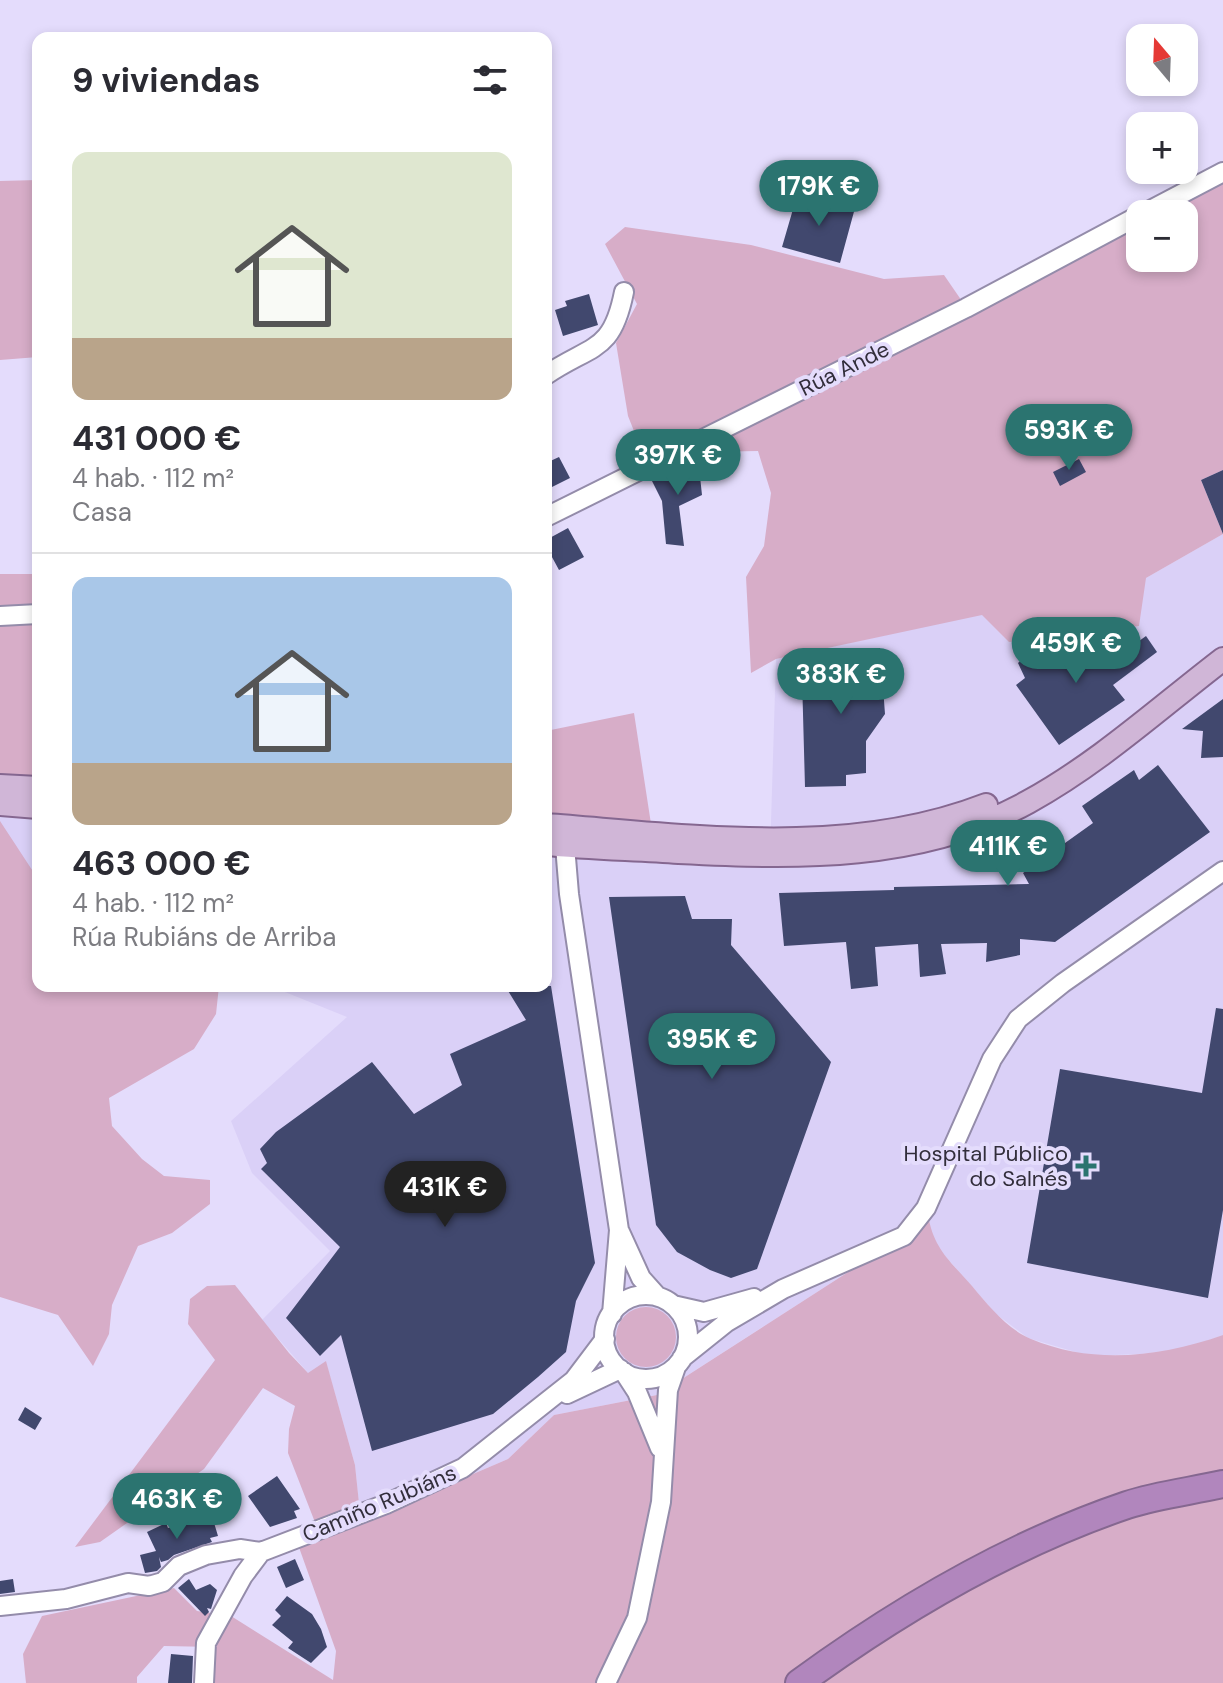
<!DOCTYPE html>
<html lang="es">
<meta charset="utf-8">
<style>
:root{--surface:#fff;--page:#f2f2f3;--text:#2b2b33;--muted:#7c7c81;--line:#e1e1e2;--accent:#2b7470}
body{margin:0;font-family:"DM Sans",sans-serif;background:var(--page);color:var(--text);height:100vh;display:flex;flex-direction:column;font-size:30px;white-space:nowrap}
*{box-sizing:border-box;margin:0}
p{font-size:26px;color:var(--muted)}
.icon{flex:none;width:44px;height:44px;fill:none;stroke:currentColor;stroke-width:2;stroke-linecap:round;stroke-linejoin:round}
.map{position:relative;flex:1;overflow:hidden}
.side{position:absolute;left:32px;top:32px;width:520px;height:960px;display:flex;flex-direction:column;background:var(--surface);border-radius:16px;box-shadow:0 4px 12px #0003}
.side>*{flex:none}
.needle{width:52px;rotate:341deg}
.buttons{position:absolute;left:1126px;top:24px;display:grid;gap:16px}
.buttons a{display:grid;place-items:center;width:72px;height:72px;border-radius:16px;background:var(--surface);box-shadow:0 4px 12px #0003;font-size:40px}
.price{position:absolute;translate:-50% -68px;padding:0 18px;border-radius:28px;background:var(--accent);color:#fff;font-size:26px;line-height:52px;filter:drop-shadow(0 2px 4px #0008)}
.price::after{content:'';position:absolute;left:50%;top:48px;width:24px;height:18px;margin-left:-12px;background:inherit;clip-path:polygon(0 0,100% 0,50% 100%)}
.price.active{background:#222;color:#fff}
ul{padding:0;list-style:none}
li{display:grid;align-content:center;gap:16px;height:424px;padding:0 40px}
li+li{border-top:2px solid var(--line)}
li span{display:grid;place-items:center;height:248px;border-radius:16px;color:#555}
li>.icon{margin-inline-start:auto}
span .icon{width:144px;height:144px;fill:#fffc;stroke-width:1}
li b{font-size:34px}
h2{display:flex;justify-content:space-between;align-items:center;height:96px;padding:0 40px;font-size:34px}
.map>svg:first-child{display:block}
.built{fill:#dad0f7}
.green{fill:#d7adc8}
.building{fill:#41486e}
.lines{fill:none;stroke-linecap:round;stroke-linejoin:round}
.minor-casing{stroke:#948caa;stroke-width:22}
.major-casing{stroke:#856790;stroke-width:26}
.highway-casing{stroke:#856790;stroke-width:30}
.minor{stroke:#fff;stroke-width:18}
.major{stroke:#d0b6d7;stroke-width:22}
.highway{stroke:#b186bd;stroke-width:26}
.poi-dot{fill:#2b7470;stroke:#e4dcfc;stroke-width:3}
.labels{text-anchor:middle;stroke-width:8;stroke-linejoin:round;paint-order:stroke}
.street-label{font-size:22px;fill:#322e3b;stroke:#e4dcfc}
.poi-label{font-size:22px;fill:#322e3b;stroke:#e4dcfc;text-anchor:end}
</style>
<div class="map">
<svg width="1223" height="1683" viewBox="0 0 1223 1683">
<rect width="100%" height="100%" fill="#e4dcfc"/>
<!-- built -->
<path class="built" d="M1223,470V1335L1188,1348L1141,1354L1089,1356L1028,1338L996,1314L933,1242L929,1220L968,1117L904,1236L657,1395L554,1415L508,1459L366,1520L360,1514L355,1465L326,1362L309,1374L262,1320L330,1251L252,1173L231,1121L347,1017L270,986H546V844L770,855L776,659L1146,578L1223,534L1201,480Z
M0,804L38,807V885L0,825Z"/>
<!-- green -->
<path class="green" d="M1223,172V470L1201,480L1223,534L1146,578L1139,626L1009,642L982,615L776,659L751,673L746,577L764,546L771,493L758,451L705,452L648,466L628,416L616,343L637,304L605,244L625,227L751,245L884,279L944,275L966,307L1140,216V258H1184V214H1144Z
M38,180V357L0,360V181Z
M0,574H32L38,579V807L0,804Z
M634,713L655,850L546,843V731Z
M0,821L38,879V986H219L216,1014L194,1049L109,1098L112,1126L142,1159L164,1176L210,1180V1204L172,1233L138,1246L112,1305L109,1334L93,1366L58,1315L0,1297Z
M929,1220C935,1250 952,1263 972,1286C988,1305 1007,1329 1031,1339C1093,1365 1161,1357 1223,1335V1683H212L214,1647L164,1646L137,1677V1683H26L23,1654L42,1616L174,1588L197,1611L231,1616L333,1680L336,1651L296,1539L318,1530L288,1453L289,1429L295,1406L263,1388L204,1469L100,1542L75,1547L215,1360L188,1324L190,1299L207,1286L235,1285L289,1353L308,1373L326,1361L355,1465L360,1513L366,1520L508,1459L554,1415L657,1395Z
M616 1337a30 30 0 1 1 60 0a30 30 0 1 1-60 0Z"/>
<!-- building -->
<path class="building" d="M798,192L855,208L840,263L782,247Z
M589,294L598,325L563,336L555,310L567,306L565,301Z
M559,457L570,478L546,490V463Z
M698,458L702,495L679,506L684,546L666,544L662,501L652,481Z
M1079,459L1086,472L1060,486L1053,472Z
M1223,470V534L1201,480Z
M568,528L584,557L559,570L546,546V540Z
M1146,636L1157,652L1113,685L1125,700L1059,745L1016,685L1025,678L1018,663L1023,658L1017,648L1038,642L1056,666L1088,645L1094,654L1128,649Z
M880,648L885,714L866,741V773L846,775V786L805,787L802,677L826,676V658L842,651Z
M1223,699V757L1201,758L1203,731L1182,729Z
M1158,765L1210,832L1055,942L1020,939V955L986,962L987,943L941,944L946,974L920,977L918,944L875,947L878,986L851,989L846,942L784,946L779,893L894,890V887L1029,884L1023,873L1093,823L1082,806L1134,770L1139,780Z
M685,896L692,919H732L731,945L831,1062L757,1269L731,1278L710,1270L677,1252L656,1225L609,897Z
M505,986H551L595,1263L576,1301L566,1352L538,1377L493,1414L372,1451L341,1335L320,1356L286,1318L340,1247L261,1169L267,1163L260,1149L276,1132L372,1062L414,1114L462,1085L450,1054L526,1020Z
M1216,1008L1223,1009V1210L1208,1298L1027,1263L1060,1069L1202,1093Z
M25,1407L42,1418L35,1430L18,1420Z
M277,1476L300,1509L294,1511L297,1518L270,1527L248,1496Z
M212,1516L218,1536L210,1538L212,1542L174,1555L168,1560L161,1562L159,1557L161,1567L157,1571L145,1573L140,1555L156,1551L147,1532L166,1523L168,1528Z
M295,1559L304,1580L286,1588L277,1567Z
M13,1579L15,1592L0,1594V1581Z
M189,1579L196,1590L210,1584L217,1590L211,1609L207,1608L209,1612L205,1616L178,1588Z
M287,1596L312,1614L321,1629L327,1647L311,1663L288,1648L293,1642L272,1625L281,1616L275,1610Z
M171,1654L193,1656L192,1683H168Z"/>
<g class="lines">
<!-- minor casing -->
<g class="minor-casing">
<path id="minor" d="M1143,214L1223,172
M546,375C592,344 612,353 624,292
M546,517L966,308L1140,215
M0,616L38,614
M555,838L565,846L569,894L619,1230L612,1314
M620,1232L641,1278L658,1297
M604 1337a42 42 0 1 1 84 0a42 42 0 1 1-84 0Z
M673,1305L704,1312L754,1298
M682,1358L727,1322L783,1289L904,1236L926,1208L992,1059L1018,1019L1063,983L1223,871
M624,1372L637,1392L660,1448
M567,1394L620,1369
M261,1552L386,1504L463,1468L574,1380L605,1339
M0,1606L66,1599L128,1583L149,1586L163,1582L179,1566L206,1555L240,1549L261,1552L243,1576L206,1643L204,1683
M606,1683L637,1618L661,1502L668,1390L676,1367"/>
</g>
<!-- major casing -->
<g class="major-casing">
<path id="major" d="M0,786L38,788
M0,804L38,807
M546,825C691,836 847,859 986,805
M546,844C590,848 635,849 679,852C798,858 921,861 1028,802C1099,763 1159,708 1223,659"/>
</g>
<!-- highway casing -->
<g class="highway-casing">
<path id="highway" d="M799,1683C899,1610 1009,1545 1127,1505C1157,1495 1192,1491 1223,1484"/>
</g>
<!-- minor -->
<use href="#minor" class="minor"/>
<!-- major -->
<use href="#major" class="major"/>
<!-- highway -->
<use href="#highway" class="highway"/>
</g>
<!-- markers -->
<path class="poi-dot" d="M1082 1154h8v8h8v8h-8v8h-8v-8h-8v-8h8z"/>
<g class="labels">
<!-- street labels -->
<g class="street-label">
<text transform="translate(844 368) rotate(-26)" y="8">Rúa Ande</text>
<text transform="translate(379 1503) rotate(-23)" y="8">Camiño Rubiáns</text>
</g>
<!-- poi labels -->
<g class="poi-label">
<text x="1068" y="1161">Hospital Público<tspan x="1068" dy="25">do Salnés</tspan></text>
</g>
</g>
</svg>
<div class="buttons">
<a><svg class="needle" viewBox="-14 -14 28 28"><path d="M0-13l5 13h-10z" fill="#e53935"/><path d="M0 13l5-13h-10z" fill="#7c7c81"/></svg></a>
<a>+</a>
<a>−</a>
</div>
<b class="price" style="left:819px;top:228px">179K €</b>
<b class="price" style="left:1069px;top:472px">593K €</b>
<b class="price" style="left:678px;top:497px">397K €</b>
<b class="price" style="left:1076px;top:685px">459K €</b>
<b class="price" style="left:841px;top:716px">383K €</b>
<b class="price" style="left:1008px;top:888px">411K €</b>
<b class="price" style="left:712px;top:1081px">395K €</b>
<b class="price active" style="left:445px;top:1229px">431K €</b>
<b class="price" style="left:177px;top:1541px">463K €</b>
<section class="side">
<h2>9 viviendas<svg class="icon" aria-label="filters" viewBox="0 0 24 24"><path d="M4 7h16M4 17h16"/><circle cx="9" cy="7" r="2"/><circle cx="15" cy="17" r="2"/></svg></h2>
<ul>
<li><span style="background:linear-gradient(#dfe7d0 75%,#b9a48a 0)"><svg class="icon" aria-label="home" viewBox="0 0 24 24"><path d="M3 11l9-7 9 7M6 9v11h12V9"/></svg></span><div><b>431 000 €</b><p>4 hab. · 112 m²</p><p>Casa</p></div></li>
<li><span style="background:linear-gradient(#a9c7e8 75%,#b9a48a 0)"><svg class="icon" aria-label="home" viewBox="0 0 24 24"><path d="M3 11l9-7 9 7M6 9v11h12V9"/></svg></span><div><b>463 000 €</b><p>4 hab. · 112 m²</p><p>Rúa Rubiáns de Arriba</p></div></li>
</ul>
</section>
</div>
